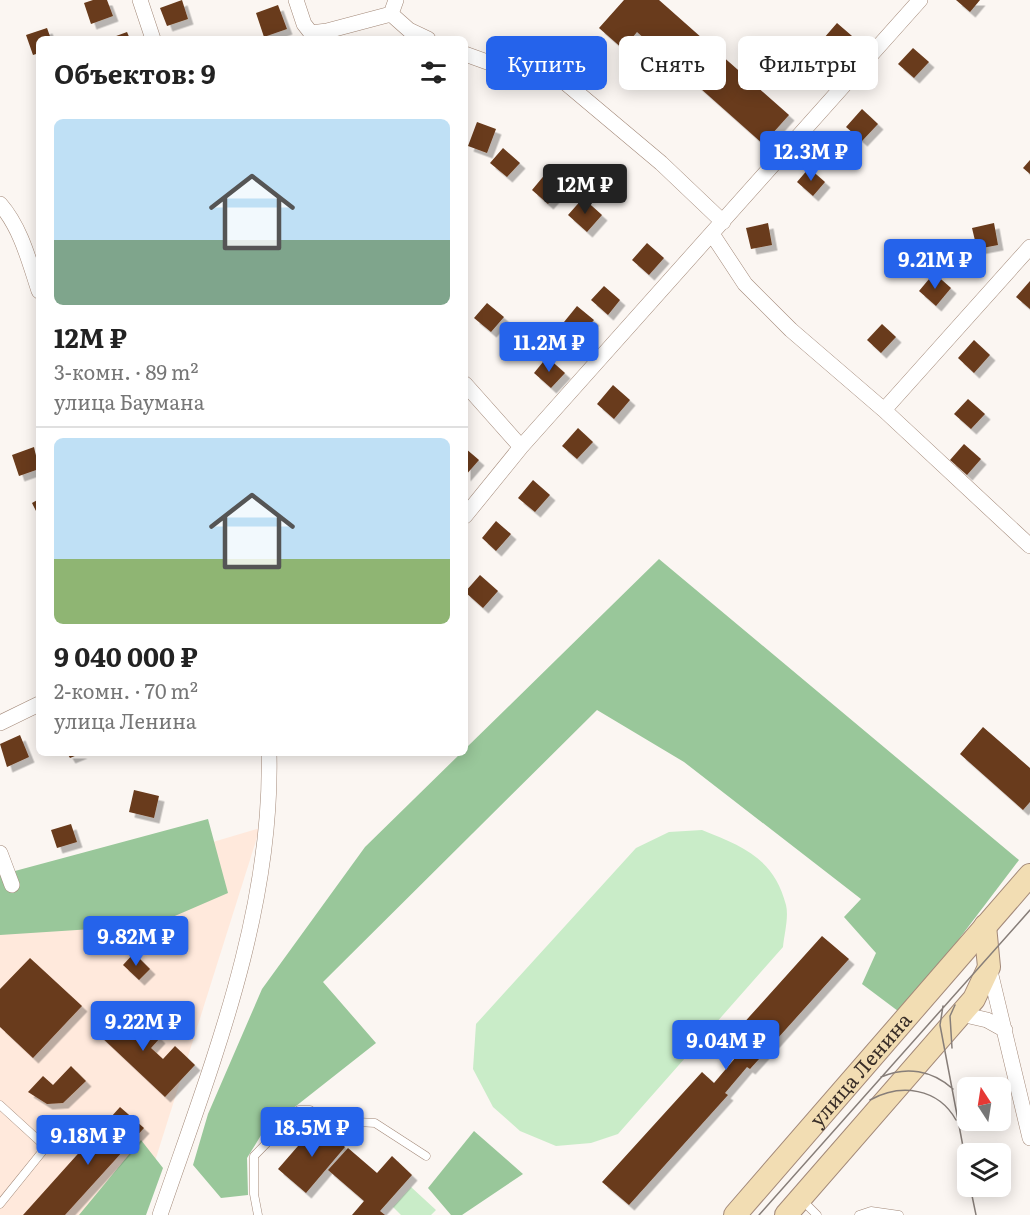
<!DOCTYPE html>
<html lang="ru">
<meta charset="utf-8">
<style>
:root{--surface:#fff;--page:#f6f6f6;--text:#222;--muted:#767676;--line:#e0e0e0;--accent:#2563eb}
body{margin:0;font-family:Literata,serif;background:var(--page);color:var(--text);height:100vh;display:flex;flex-direction:column;font-size:22px;white-space:nowrap}
*{box-sizing:border-box;margin:0}
p{font-size:20px;color:var(--muted)}
.icon{flex:none;width:33px;height:33px;fill:none;stroke:currentColor;stroke-width:2;stroke-linecap:round;stroke-linejoin:round}
.map{position:relative;flex:1;overflow:hidden}
.sheet{position:absolute;left:36px;top:36px;width:432px;height:720px;display:flex;flex-direction:column;background:var(--surface);border-radius:9px;box-shadow:0 3px 15px #0003}
.sheet>*{flex:none}
.top-card{position:absolute;left:486px;top:36px;width:453px;height:54px;display:flex;gap:12px}
.needle{width:39px;rotate:348deg}
.tools{position:absolute;left:957px;top:1077px;display:grid;gap:12px}
.tools a{display:grid;place-items:center;width:54px;height:54px;border-radius:9px;background:var(--surface);box-shadow:0 3px 15px #0003;font-size:30px}
.price{position:absolute;translate:-50% -51px;padding:0 14px;border-radius:6px;background:var(--accent);color:#fff;font-size:20px;line-height:39px;filter:drop-shadow(0 2px 3px #0008)}
.price::after{content:'';position:absolute;left:50%;top:36px;width:18px;height:14px;margin-left:-9px;background:inherit;clip-path:polygon(0 0,100% 0,50% 100%)}
.price.on{background:#222;color:#fff}
ul{padding:0;list-style:none}
li{display:grid;align-content:center;gap:12px;height:318px;padding:0 18px}
li+li{border-top:2px solid var(--line)}
li span{display:grid;place-items:center;height:186px;border-radius:9px;color:#555}
li>.icon{margin-inline-start:auto}
span .icon{width:108px;height:108px;fill:#fffc;stroke-width:1}
li b{font-size:26px}
h2{display:flex;justify-content:space-between;align-items:center;height:72px;padding:0 18px;font-size:26px}
.tag{padding:0 21px;border-radius:9px;background:var(--surface);box-shadow:0 3px 15px #0003;font-size:21px;line-height:54px}
.tag.on{background:var(--accent);color:#fff}
.map>svg:first-child{display:block}
.built{fill:#ffe9dc}
.green{fill:#c9ecc8}
.forest{fill:#99c79a}
.building{fill:#693a1b;filter:url(#shadow)}
.lines{fill:none;stroke-linecap:round;stroke-linejoin:round}
.lane-casing{stroke:#a38979;stroke-width:9}
.street-casing{stroke:#a38979;stroke-width:16}
.secondary-casing{stroke:#a38979;stroke-width:24}
.lane{stroke:#fff;stroke-width:8}
.street{stroke:#fff;stroke-width:15}
.secondary{stroke:#f2ddb3;stroke-width:22}
.tram{stroke:#877e79;stroke-width:1.5}
.labels{text-anchor:middle;stroke-width:6;stroke-linejoin:round;paint-order:stroke}
.street-label{font-size:20px;fill:#392e28;stroke:#fff}
</style>
<div class="map">
<svg width="1030" height="1215" viewBox="0 0 1030 1215">
<defs>
<filter id="shadow"><feDropShadow dx="5.5" dy="5.5" stdDeviation="0" flood-color="#0004"/></filter>
</defs>
<rect width="100%" height="100%" fill="#fbf6f2"/>
<!-- built -->
<path class="built" d="M260,828L138,1215H0V905Z"/>
<!-- green -->
<path class="green" d="M702,830C742,846 774,858 786,905C789,917 784,935 783,947L618,1134L591,1143L556,1146L520,1131L493,1107L473,1069L476,1024L636,848L669,832Z
M411,1187L436,1210L431,1215H401L393,1207Z"/>
<!-- forest -->
<path class="forest" d="M659,559L1019,860L902,1014L862,984L876,953L844,917L861,899L684,762L597,710L323,982L376,1043L263,1132L247,1158L248,1195L221,1198L193,1165L208,1114L262,989L365,847L461,753H465V749Z
M208,819L228,893L154,925L0,935V875Z
M474,1131L523,1174L462,1215H451L428,1188Z
M141,1140L163,1168L146,1215H79Z"/>
<!-- building -->
<path class="building" d="M93,0H107L113,16L91,24L84,3Z
M182,0L188,19L167,26L160,8Z
M624,0H659L789,115L763,144L637,32L623,49L599,28Z
M956,0H980L970,12Z
M278,5L287,29L264,37L256,13Z
M837,23L852,36L838,51L824,38Z
M47,28L51,39H39V53L33,55L26,35Z
M127,32L130,39H108Z
M913,48L929,62L914,78L898,64Z
M862,109L878,124L862,141L846,127Z
M477,122L496,129L487,153L468,146Z
M503,148L520,163L507,177L490,163Z
M1030,160V174L1023,168Z
M809,168L825,182L813,196L797,182Z
M547,172L563,187L548,204L532,190Z
M583,198L602,215L587,232L568,215Z
M768,223L772,245L751,249L746,228Z
M994,223L998,245L977,249L972,228Z
M647,243L664,258L649,275L632,260Z
M934,273L951,288L936,306L919,291Z
M1030,281V309L1016,297Z
M604,286L620,300L608,315L591,300Z
M487,303L504,317L491,332L474,318Z
M577,306L594,320L580,336L564,322Z
M882,324L896,337L881,353L867,340Z
M974,340L990,355L974,373L958,358Z
M547,357L565,373L551,388L534,373Z
M613,385L630,400L614,419L597,404Z
M968,399L985,414L971,429L954,414Z
M578,428L593,442L577,459L562,446Z
M964,444L981,459L967,475L950,460Z
M34,447L39,469L19,476L12,455Z
M465,448L479,460L465,476Z
M533,480L550,495L535,512L518,498Z
M39,499V517L32,503Z
M496,521L511,534L496,551L482,538Z
M480,575L498,591L483,608L465,592Z
M983,727L1030,768V802L1023,810L960,754Z
M20,735L29,757L7,767L0,744Z
M67,753H82L70,758Z
M134,790L159,796L154,818L129,812Z
M71,824L77,842L57,848L51,830Z
M822,936L849,959L750,1069L747,1067L725,1093L728,1095L629,1205L602,1182L702,1072L714,1083L736,1057L723,1046Z
M134,953L150,969L139,980L123,965Z
M30,958L82,1006L33,1058L0,1027V989Z
M104,1004L135,1033L145,1023L160,1038L151,1048L163,1059L175,1046L195,1065L165,1097L97,1033L101,1028L91,1019Z
M71,1066L86,1081L63,1103L47,1104L28,1092L43,1076L53,1085Z
M120,1107L144,1128L65,1215H23Z
M318,1123L345,1147L306,1193L278,1169Z
M348,1148L377,1173L392,1156L412,1175L380,1211L385,1215H352L364,1201L328,1170Z"/>
<g class="lines">
<!-- lane casing -->
<g class="lane-casing">
<path id="lane" d="M0,1105L46,1147L0,1204
M801,1199L817,1215
M258,1215L254,1194V1156L299,1110H310L322,1120L375,1123L426,1156
M859,1215L871,1211L899,1215"/>
</g>
<!-- street casing -->
<g class="street-casing">
<path id="street" d="M140,0L153,39
M296,0L304,24L311,33L327,31L322,39
M391,14L409,30L428,39
M327,31L391,14L396,0
M465,54L512,71L536,68L561,79L661,163L723,222
M0,204C21,228 29,261 39,291
M712,234L745,284L791,330L884,410L1030,546
M465,384L521,447
M884,410L1030,247
M465,516L521,447L920,0
M0,723L39,704
M0,853L12,885
M989,967L1030,1138
M961,1014L987,1020L1005,1030
M160,1215C211,1066 273,913 269,753"/>
</g>
<!-- secondary casing -->
<g class="secondary-casing">
<g id="secondary">
<path id="s1" d="M735,1215L1030,875"/>
<path d="M786,1215L974,999L989,967L985,926"/>
</g>
</g>
<!-- lane -->
<use href="#lane" class="lane"/>
<!-- street -->
<use href="#street" class="street"/>
<!-- secondary -->
<use href="#secondary" class="secondary"/>
<!-- tram -->
<path class="tram" d="M943,1006L940,1025L968,1173
M952,1048L950,1016L955,1005
M881,1077C906,1066 932,1070 953,1089
M870,1100C901,1083 938,1088 956,1120
M970,1186L976,1215
M759,1215L1030,910"/>
</g>
<g class="labels">
<!-- street labels -->
<g class="street-label">
<text dy="7" stroke="none"><textPath href="#s1" startOffset="192">улица Ленина</textPath></text>
</g>
</g>
</svg>
<div class="tools">
<a><svg class="needle" viewBox="-14 -14 28 28"><path d="M0-13l5 13h-10z" fill="#e53935"/><path d="M0 13l5-13h-10z" fill="#767676"/></svg></a>
<a><svg class="icon" aria-label="layers" viewBox="0 0 24 24"><path d="M12 4l9 5-9 5-9-5zM3 14l9 5 9-5"/></svg></a>
</div>
<b class="price" style="left:811px;top:182px">12.3M ₽</b>
<b class="price on" style="left:585px;top:215px">12M ₽</b>
<b class="price" style="left:935px;top:290px">9.21M ₽</b>
<b class="price" style="left:549px;top:373px">11.2M ₽</b>
<b class="price" style="left:136px;top:967px">9.82M ₽</b>
<b class="price" style="left:143px;top:1052px">9.22M ₽</b>
<b class="price" style="left:726px;top:1071px">9.04M ₽</b>
<b class="price" style="left:312px;top:1158px">18.5M ₽</b>
<b class="price" style="left:88px;top:1166px">9.18M ₽</b>
<div class="top-card">
<a class="tag on">Купить</a>
<a class="tag">Снять</a>
<a class="tag">Фильтры</a>
</div>
<section class="sheet">
<h2>Объектов: 9<svg class="icon" aria-label="filters" viewBox="0 0 24 24"><path d="M4 7h16M4 17h16"/><circle cx="9" cy="7" r="2"/><circle cx="15" cy="17" r="2"/></svg></h2>
<ul>
<li><span style="background:linear-gradient(#bfe0f5 65%,#7fa58c 0)"><svg class="icon" aria-label="home" viewBox="0 0 24 24"><path d="M3 11l9-7 9 7M6 9v11h12V9"/></svg></span><div><b>12M ₽</b><p>3-комн. · 89 m²</p><p>улица Баумана</p></div></li>
<li><span style="background:linear-gradient(#bfe0f5 65%,#8fb573 0)"><svg class="icon" aria-label="home" viewBox="0 0 24 24"><path d="M3 11l9-7 9 7M6 9v11h12V9"/></svg></span><div><b>9 040 000 ₽</b><p>2-комн. · 70 m²</p><p>улица Ленина</p></div></li>
</ul>
</section>
</div>
